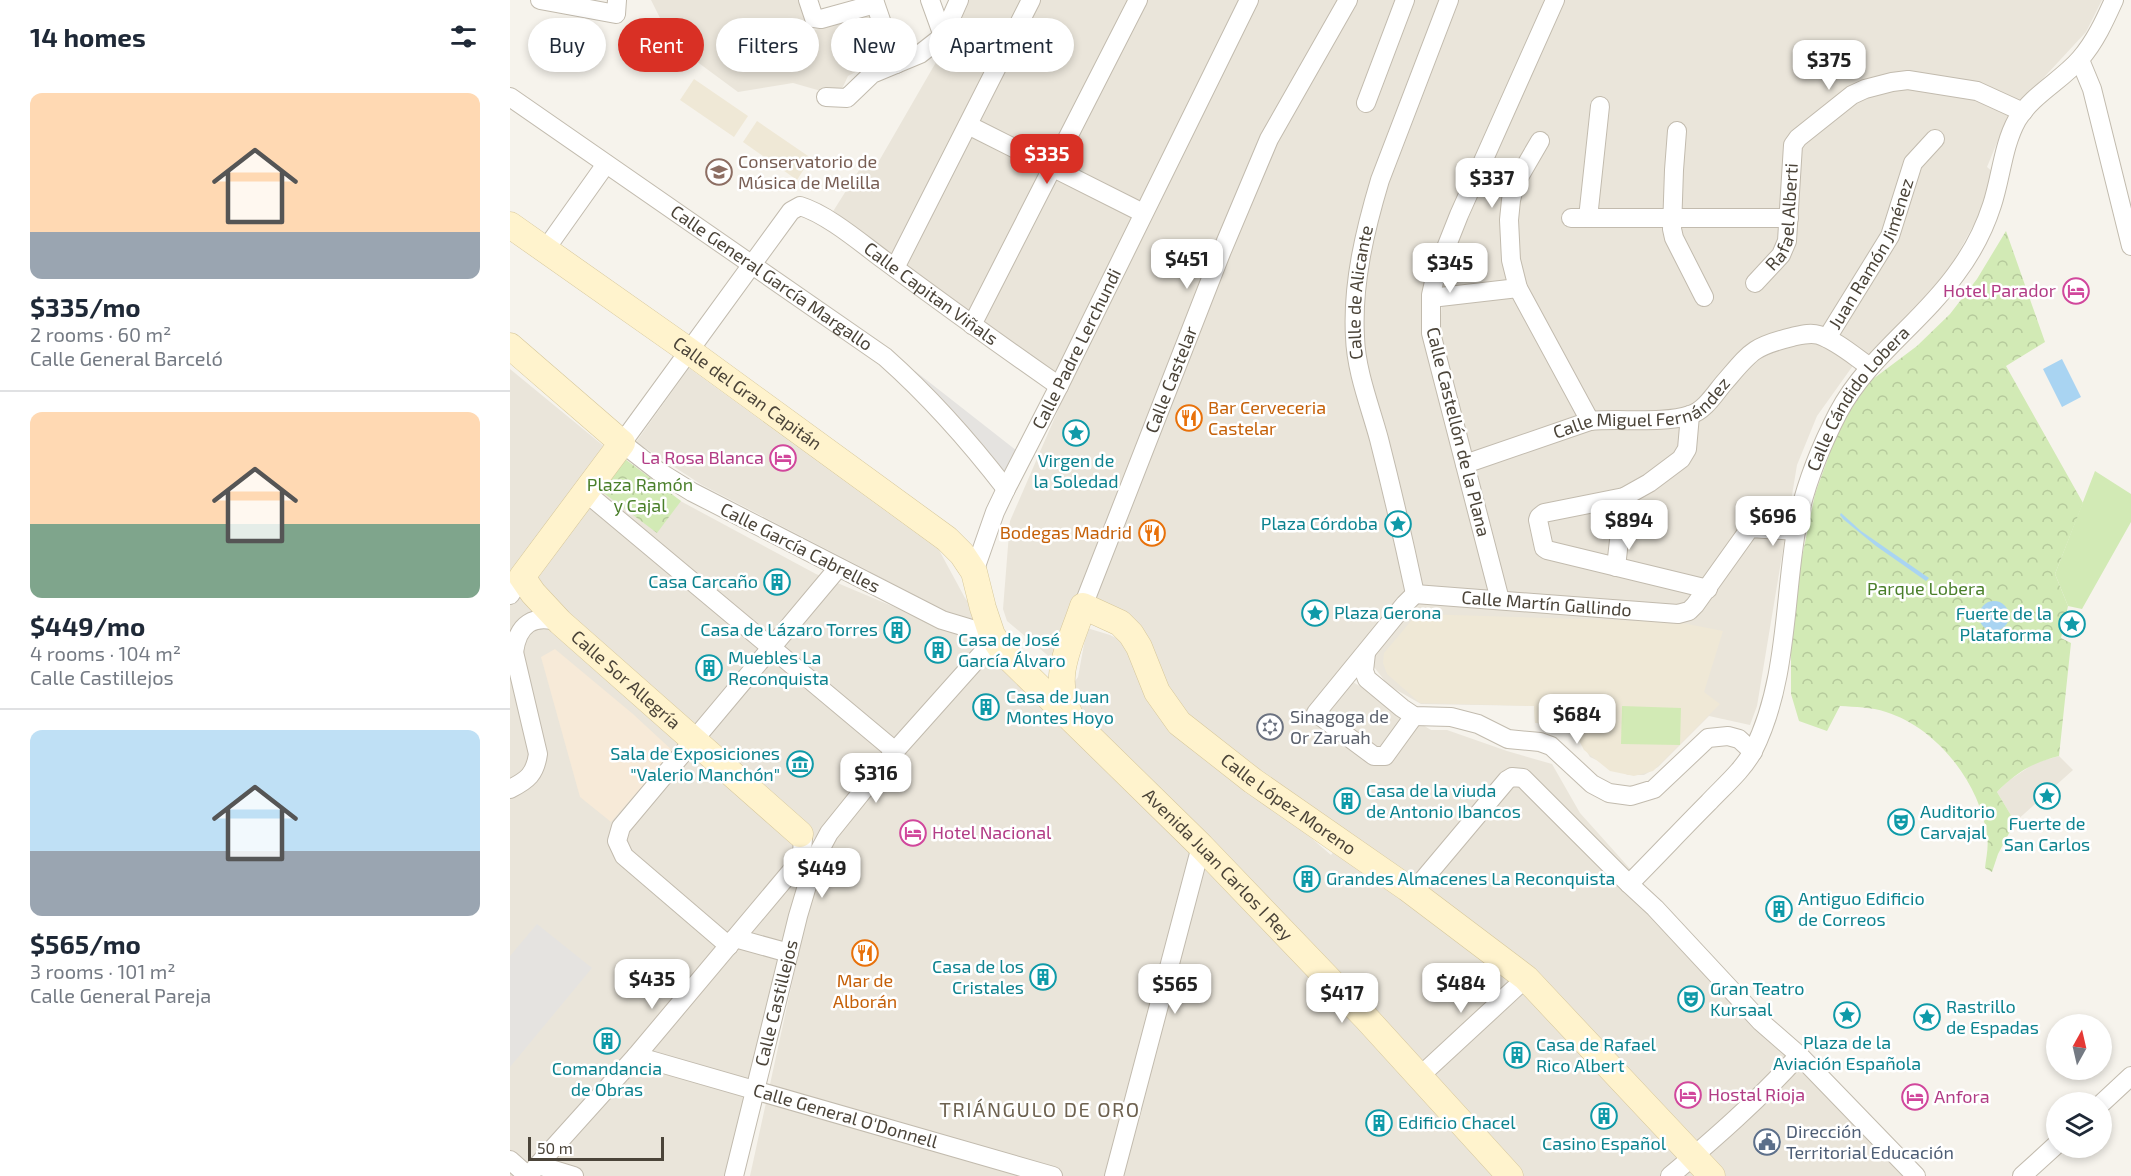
<!DOCTYPE html>
<meta charset="utf-8">
<style>
:root{--surface:#fff;--page:#f2f2f3;--text:#1f2937;--muted:#747a83;--line:#e0e1e3;--accent:#d93025}
body{margin:0;font-family:"Exo 2",sans-serif;background:var(--page);color:var(--text);height:100vh;display:flex;flex-direction:column;font-size:22px;white-space:nowrap}
*{box-sizing:border-box;margin:0}
p{font-size:20px;color:var(--muted)}
.icon{flex:none;width:33px;height:33px;fill:none;stroke:currentColor;stroke-width:2;stroke-linecap:round;stroke-linejoin:round}
.map{position:relative;flex:1;overflow:hidden}
.sheet{display:flex;flex-direction:column;background:var(--surface);width:510px}
.sheet>*{flex:none}
.banner{position:absolute;left:18px;top:18px;width:570px;height:54px;display:flex;gap:12px}
.needle{width:39px;rotate:8deg}
.buttons{position:absolute;left:1536px;top:1014px;display:grid;gap:12px}
.buttons a{display:grid;place-items:center;width:66px;height:66px;border-radius:50%;background:var(--surface);box-shadow:0 3px 9px #0003;font-size:30px}
.scale{position:absolute;left:18px;bottom:15px;width:136px;box-sizing:border-box;padding-left:6px;border:3px solid #4b4439;border-top:0;font-size:16px;line-height:21px;white-space:nowrap;color:#4b4439;-webkit-text-stroke:4px #fff;paint-order:stroke}
.price{position:absolute;translate:-50% -51px;padding:0 14px;border-radius:12px;background:#fff;color:#222;font-size:20px;line-height:39px;filter:drop-shadow(0 2px 3px #0008)}
.price::after{content:'';position:absolute;left:50%;top:36px;width:18px;height:14px;margin-left:-9px;background:inherit;clip-path:polygon(0 0,100% 0,50% 100%)}
.price.selected{background:var(--accent);color:#fff}
ul{padding:0;list-style:none}
li{display:grid;align-content:center;gap:12px;height:318px;padding:0 30px}
li+li{border-top:2px solid var(--line)}
li span{display:grid;place-items:center;height:186px;border-radius:12px;color:#555}
li>.icon{margin-inline-start:auto}
span .icon{width:108px;height:108px;fill:#fffc;stroke-width:1}
li b{font-size:26px}
h2{display:flex;justify-content:space-between;align-items:center;height:72px;padding:0 30px;font-size:26px}
.chip{padding:0 21px;border-radius:27px;background:var(--surface);box-shadow:0 3px 9px #0003;font-size:21px;line-height:54px}
.chip.selected{background:var(--accent);color:#fff}
main{display:flex;flex:1;min-height:0}
.map>svg:first-child{display:block}
.residential{fill:#eae5da}
.commercial{fill:#f7ead8}
.education{fill:#efe8d6}
.grass{fill:#d2eab5}
.park{fill:url(#park-crowns)}
.parking{fill:#e5e3e0}
.water{fill:#a9d4f2}
.lines{fill:none;stroke-linecap:round;stroke-linejoin:round}
.street-casing{stroke:#c2bbae;stroke-width:20}
.secondary-casing{stroke:#d6c79b;stroke-width:27}
.street{stroke:#fff;stroke-width:18}
.secondary{stroke:#fff3cd;stroke-width:26}
.labels{text-anchor:middle;stroke-width:5;stroke-linejoin:round;paint-order:stroke}
.education-label{font-size:18px;fill:#785e54;stroke:#fff;text-anchor:start}
.street-label{font-size:18px;fill:#4b4439;stroke:#fff}
.hotel-label{font-size:18px;fill:#b23c85;stroke:#fff;text-anchor:start}
.food-label{font-size:18px;fill:#c56008;stroke:#fff;text-anchor:start}
.culture-label{font-size:18px;fill:#0d838f;stroke:#fff;text-anchor:start}
.park-label{font-size:18px;fill:#4a7f2a;stroke:#fff}
.worship-label{font-size:18px;fill:#5b616d;stroke:#fff;text-anchor:start}
.service-label{font-size:18px;fill:#4e5e75;stroke:#fff;text-anchor:start}
.neighbourhood-label{font-size:20px;letter-spacing:1.5px;fill:#6e6250;stroke:#fff}
</style>
<main>
<section class="sheet">
<h2>14 homes<svg class="icon" aria-label="filters" viewBox="0 0 24 24"><path d="M4 7h16M4 17h16"/><circle cx="9" cy="7" r="2"/><circle cx="15" cy="17" r="2"/></svg></h2>
<ul>
<li><span style="background:linear-gradient(#ffd9b3 75%,#9aa5b1 0)"><svg class="icon" aria-label="home" viewBox="0 0 24 24"><path d="M3 11l9-7 9 7M6 9v11h12V9"/></svg></span><div><b>$335/mo</b><p>2 rooms · 60 m²</p><p>Calle General Barceló</p></div></li>
<li><span style="background:linear-gradient(#ffd9b3 60%,#7fa58c 0)"><svg class="icon" aria-label="home" viewBox="0 0 24 24"><path d="M3 11l9-7 9 7M6 9v11h12V9"/></svg></span><div><b>$449/mo</b><p>4 rooms · 104 m²</p><p>Calle Castillejos</p></div></li>
<li><span style="background:linear-gradient(#bfe0f5 65%,#9aa5b1 0)"><svg class="icon" aria-label="home" viewBox="0 0 24 24"><path d="M3 11l9-7 9 7M6 9v11h12V9"/></svg></span><div><b>$565/mo</b><p>3 rooms · 101 m²</p><p>Calle General Pareja</p></div></li>
</ul>
</section>
<div class="map">
<svg width="1621" height="1176" viewBox="0 0 1621 1176">
<defs>
<pattern id="park-crowns" width="20" height="18" patternUnits="userSpaceOnUse" patternTransform="scale(1.5)"><rect width="20" height="18" fill="#d2eab5"/><path d="M2 6a3 3 0 1 1 6 0M12 15a3 3 0 1 1 6 0" fill="none" stroke="#b6ca9c"/></pattern>
</defs>
<rect width="100%" height="100%" fill="#f6f3ec"/>
<!-- residential -->
<path class="residential" d="M141,0H289L300,31L360,16L370,59L338,76L331,91L318,93L283,83L228,92L163,44Z
M458,0H1034L947,213L949,215L926,273L921,295V333L956,468L955,464L951,466L985,592L918,590L890,597L830,674L921,730H937L997,751L1042,764L1070,813L1306,1076L1401,1176H240L311,850L478,649L470,632L355,569L192,485L126,442L179,368L429,550L455,598L479,626L541,715L568,677L577,628L600,635L618,644L626,661L636,674L641,688L684,743L755,798L821,855L835,839L681,724L672,714L617,627L563,602L542,659L497,621L493,609L500,521L555,394L322,213L358,156L369,161L429,57Z
M1054,0H1592L1576,32L1498,116L1477,167L1483,172L1468,217L1436,275L1360,367L1347,360L1307,416L1287,465L1247,706L1240,725L1199,716L1148,767L1134,775H1118L1080,757L1060,724L1025,723L1024,706L911,704L878,685L864,667L865,650L909,602H984L988,579L983,534L930,331L933,284L938,265Z
M0,369L101,452L163,497L306,574L470,643L298,846L215,1176H0Z
M1549,756L1563,770L1505,822L1487,792L1498,781L1525,763Z"/>
<!-- commercial -->
<path class="commercial" d="M45,649L123,714L163,751L101,822L70,797L31,657Z"/>
<!-- education -->
<path class="education" d="M184,79L238,116L224,137L170,100Z
M247,121L301,158L287,180L233,142Z
M907,614L1167,622L1213,631L1194,692L1210,704L1143,771L1124,776L1100,771L1074,750L1060,724L1025,723L1024,706L910,703L877,674L873,663L874,653Z"/>
<!-- grass -->
<path class="grass" d="M1585,471L1621,494V522L1572,609L1558,606L1545,574Z
M1112,706L1171,708L1170,745L1111,744Z"/>
<!-- park -->
<path class="park" d="M1496,231L1535,342L1496,366L1573,503L1545,574L1558,606L1551,638L1561,643L1549,756C1522,763 1507,772 1487,792L1505,822L1488,854L1482,872L1475,868C1476,858 1479,846 1477,836C1470,783 1427,728 1376,712C1361,707 1345,707 1330,706L1317,731L1289,721L1281,694V639L1287,581L1305,494L1323,444L1338,414L1359,382L1407,346L1440,314L1467,279Z
M115,459L171,501L147,533L91,491Z"/>
<!-- parking -->
<path class="parking" d="M405,371L511,454L494,479L401,375Z
M27,924L82,968L0,1067V956Z"/>
<!-- water -->
<path class="water" d="M1552,359L1571,397L1552,407L1533,369Z
M1331,513L1351,531L1419,578L1416,581L1366,546L1333,519L1330,515Z
M1469 616a15 15 0 1 1 30 0a15 15 0 1 1-30 0Z"/>
<g class="lines">
<!-- street casing -->
<g class="street-casing">
<g id="street">
<path d="M30,0L106,14L107,0"/>
<path d="M298,0L304,18L311,19L365,4"/>
<path d="M364,0L386,64"/>
<path d="M420,0L433,36"/>
<path d="M1570,60L1582,89L1621,246"/>
<path id="s1" d="M0,97L375,357C420,397 459,441 496,489"/>
<path d="M316,97L337,98L362,74L410,54L433,36L449,0"/>
<path d="M856,103L895,0"/>
<path d="M458,125L633,213"/>
<path d="M1167,131L1164,170L1162,229L1164,238L1194,297"/>
<path d="M1030,141L1005,184L1001,200L999,220L1001,260L1008,288L1080,421"/>
<path d="M1061,218H1279"/>
<path d="M1078,218L1090,106"/>
<path d="M35,250L96,164"/>
<path d="M385,268L521,0"/>
<path id="s2" d="M1245,283L1271,255L1277,241L1283,145L1288,138L1342,95L1355,89L1382,82L1398,80L1467,91L1513,112"/>
<path d="M921,298L1008,288"/>
<path d="M462,325L628,0"/>
<path id="s3" d="M1317,338L1380,236L1403,163L1425,139"/>
<path d="M1180,415L1177,449L1171,459L1139,483L1114,497L1034,513L1029,517L1028,520L1034,548L1037,550L1198,589"/>
<path id="s4" d="M955,464L1080,421C1109,418 1154,424 1180,415C1194,411 1204,395 1213,384C1240,353 1241,347 1282,337C1291,335 1300,332 1309,335C1327,341 1344,356 1360,367"/>
<path d="M74,491L385,751"/>
<path d="M1106,567L1114,497"/>
<path id="s5" d="M464,572L485,512L496,489L549,386L739,0"/>
<path id="s6" d="M905,594C894,542 882,490 869,439C860,406 846,371 845,337C842,284 855,230 870,180L939,0"/>
<path id="s7" d="M905,594L1168,614L1179,611L1185,605L1240,528L1286,531"/>
<path d="M0,595L12,577"/>
<path d="M990,600L921,333V295L926,273L949,215L1045,0"/>
<path id="s8" d="M573,606L711,253L759,139L838,0"/>
<path id="s9" d="M482,635L432,620L182,492L148,471L112,443L281,211L290,206C317,214 351,243 374,260C432,303 490,345 549,386"/>
<path d="M0,643L4,652L28,754C25,774 18,780 0,789"/>
<path d="M4,652C8,624 23,614 50,622"/>
<path d="M856,653L854,671L857,679L892,708L904,716L941,717L968,724L998,739L1030,742L1041,746L1082,784L1099,793L1121,796L1144,789L1198,738L1218,736L1229,739L1243,752"/>
<path d="M904,716L875,756H864L806,713L895,604L905,594"/>
<path id="s10" d="M1119,884C1146,857 1172,829 1199,802C1214,786 1233,770 1243,751C1277,684 1274,603 1286,531C1293,490 1309,450 1328,413C1357,358 1410,324 1446,274C1461,254 1474,230 1482,205C1491,178 1493,145 1507,120C1523,94 1551,81 1570,59C1585,42 1595,20 1604,0"/>
<path d="M902,893L997,780L1002,777L1013,778L1119,884L1145,908L1251,1022L1289,1055L1406,1176"/>
<path d="M225,938L279,953"/>
<path d="M219,946L114,856L107,841L111,827L328,568"/>
<path id="s11" d="M126,1056L543,1176"/>
<path d="M910,1076L1016,978"/>
<path d="M1592,1103L1621,1076"/>
<path d="M0,1160L18,1176"/>
<path d="M28,1165L64,1176"/>
<path d="M18,1176L126,1056L283,869L292,853L293,838L290,834"/>
<path id="s12" d="M224,1176L288,916L305,859L319,833L385,751L485,639"/>
<path d="M604,1176L691,846"/>
<path d="M1160,1176C1204,1139 1250,1099 1289,1055"/>
<path d="M1512,1176L1546,1145"/>
</g>
</g>
<!-- secondary casing -->
<g class="secondary-casing">
<g id="secondary">
<path id="s13" d="M0,225L179,351L437,539L452,554L464,572L473,608L482,635L494,653L691,846L857,1019L1000,1176"/>
<path id="s14" d="M0,346L112,443L12,577L23,593L50,622L290,834"/>
<path id="s15" d="M560,715C540,677 561,643 573,606L610,623L621,634L629,647L647,692L669,723L743,781L897,888L1016,978L1202,1176"/>
</g>
</g>
<!-- street -->
<use href="#street" class="street"/>
<!-- secondary -->
<use href="#secondary" class="secondary"/>
</g>
<!-- icons -->
<defs>
<g id="university-ring" transform="scale(1.35)"><circle r="9.5" fill="#fff" stroke="#8d6e63" stroke-width="1.5"/><path d="M0-5L7-2L0 1L-7-2ZM-4 1L0 2.5L4 1V4Q0 6-4 4Z" fill="#8d6e63"/></g>
<g id="hotel-ring" transform="scale(1.35)"><circle r="9.5" fill="#fff" stroke="#d1479c" stroke-width="1.5"/><path d="M-6-4.5h1.5V1H6V5H4.5V3h-9V5H-6ZM-4 0a1.8 1.8 0 1 1 3.6 0ZM.5 0V-2.5h3Q6-2.5 6 0Z" fill="#d1479c"/></g>
<g id="restaurant-ring" transform="scale(1.35)"><circle r="9.5" fill="#fff" stroke="#e8710a" stroke-width="1.5"/><path d="M-5-6h1v4h1v-4h1v4h1v-4h1v5L-1.5 .5V6h-2V.5L-5-1ZM5-6V6H3V1.5H1.5Q1.5-4 5-6Z" fill="#e8710a"/></g>
<g id="sight-ring" transform="scale(1.35)"><circle r="9.5" fill="#fff" stroke="#0f9aa8" stroke-width="1.5"/><path d="M0-6L1.8-2.2L6-1.7L2.9 1.2L3.7 5.4L0 3.3L-3.7 5.4L-2.9 1.2L-6-1.7L-1.8-2.2Z" fill="#0f9aa8"/></g>
<g id="building-ring" transform="scale(1.35)"><circle r="9.5" fill="#fff" stroke="#0f9aa8" stroke-width="1.5"/><path d="M-4-6H4V6H1V3H-1V6H-4ZM-2.5-4.3h1.7v1.8h-1.7ZM.8-4.3h1.7v1.8H.8ZM-2.5-1h1.7V.8h-1.7ZM.8-1h1.7V.8H.8Z" fill="#0f9aa8"/></g>
<g id="synagogue-ring" transform="scale(1.35)"><circle r="9.5" fill="#fff" stroke="#6b7280" stroke-width="1.5"/><path d="M0-6.5L5.6 3.2H-5.6ZM0 6.5L5.6-3.2H-5.6Z" fill="#6b7280"/></g>
<g id="museum-ring" transform="scale(1.35)"><circle r="9.5" fill="#fff" stroke="#0f9aa8" stroke-width="1.5"/><path d="M0-6L6-3V-2H-6V-3ZM-5-1h2V3h-2ZM-1-1h2V3h-2ZM3-1h2V3H3ZM-6 4H6V6H-6Z" fill="#0f9aa8"/></g>
<g id="theatre-ring" transform="scale(1.35)"><circle r="9.5" fill="#fff" stroke="#0f9aa8" stroke-width="1.5"/><path d="M-5-5.5Q0-4 5-5.5V0Q5 5 0 6Q-5 5-5 0ZM-3.3-2.5H-1v1.5H-3.3ZM1-2.5H3.3v1.5H1ZM-2.8 1Q0 5.5 2.8 1Z" fill="#0f9aa8"/></g>
<g id="civic-ring" transform="scale(1.35)"><circle r="9.5" fill="#fff" stroke="#5c6f8a" stroke-width="1.5"/><path d="M-.6-6.5H3V-4.5H.6V-3L4-1V1h2V6H-6V1h2V-1L-.6-3ZM-1.2 2.5V6h2.4V2.5Z" fill="#5c6f8a"/></g>
</defs>
<g fill-rule="evenodd">
<use href="#university-ring" x="209" y="172"/>
<use href="#hotel-ring" x="1566" y="291"/>
<use href="#restaurant-ring" x="679" y="418"/>
<use href="#sight-ring" x="566" y="433"/>
<use href="#hotel-ring" x="273" y="458"/>
<use href="#sight-ring" x="888" y="524"/>
<use href="#restaurant-ring" x="642" y="533"/>
<use href="#building-ring" x="267" y="582"/>
<use href="#sight-ring" x="805" y="613"/>
<use href="#sight-ring" x="1562" y="624"/>
<use href="#building-ring" x="387" y="630"/>
<use href="#building-ring" x="428" y="650"/>
<use href="#building-ring" x="199" y="668"/>
<use href="#building-ring" x="476" y="707"/>
<use href="#synagogue-ring" x="760" y="727"/>
<use href="#museum-ring" x="290" y="764"/>
<use href="#sight-ring" x="1537" y="796"/>
<use href="#building-ring" x="837" y="801"/>
<use href="#theatre-ring" x="1391" y="822"/>
<use href="#hotel-ring" x="403" y="833"/>
<use href="#building-ring" x="797" y="879"/>
<use href="#building-ring" x="1269" y="909"/>
<use href="#restaurant-ring" x="355" y="953"/>
<use href="#building-ring" x="533" y="977"/>
<use href="#theatre-ring" x="1181" y="999"/>
<use href="#sight-ring" x="1337" y="1015"/>
<use href="#sight-ring" x="1417" y="1017"/>
<use href="#building-ring" x="97" y="1041"/>
<use href="#building-ring" x="1007" y="1055"/>
<use href="#hotel-ring" x="1178" y="1095"/>
<use href="#hotel-ring" x="1405" y="1097"/>
<use href="#building-ring" x="1094" y="1116"/>
<use href="#building-ring" x="869" y="1123"/>
<use href="#civic-ring" x="1257" y="1142"/>
</g>
<g class="labels">
<!-- education labels -->
<g class="education-label">
<text x="228" y="168">Conservatorio de<tspan x="228" dy="21">Música de Melilla</tspan></text>
</g>
<!-- street labels -->
<g class="street-label">
<text dy="6" stroke="none"><textPath href="#s2" startOffset="76">Rafael Alberti</textPath></text>
<text dy="6" stroke="none"><textPath href="#s3" startOffset="96">Juan Ramón Jiménez</textPath></text>
<text dy="6" stroke="none"><textPath href="#s1" startOffset="318">Calle General García Margallo</textPath></text>
<text dy="6" stroke="none"><textPath href="#s6" startOffset="309">Calle de Alicante</textPath></text>
<text dy="6" stroke="none"><textPath href="#s9" startOffset="874">Calle Capitan Viñals</textPath></text>
<text dy="6" stroke="none"><textPath href="#s5" startOffset="246">Calle Padre Lerchundi</textPath></text>
<text dy="6" stroke="none"><textPath href="#s8" startOffset="243">Calle Castelar</textPath></text>
<text dy="6" stroke="none"><textPath href="#s13" startOffset="291">Calle del Gran Capitán</textPath></text>
<text dy="6" stroke="none"><textPath href="#s10" startOffset="556">Calle Cándido Lobera</textPath></text>
<text dy="6" stroke="none"><textPath href="#s4" startOffset="189">Calle Miguel Fernández</textPath></text>
<text transform="translate(948 432) rotate(76)" y="6">Calle Castellón de la Plana</text>
<text transform="translate(290 548) rotate(27)" y="6">Calle García Cabrelles</text>
<text dy="6" stroke="none"><textPath href="#s7" startOffset="132">Calle Martín Gallindo</textPath></text>
<text dy="6" stroke="none"><textPath href="#s14" startOffset="462">Calle Sor Allegría</textPath></text>
<text dy="6" stroke="none"><textPath href="#s15" startOffset="408">Calle López Moreno</textPath></text>
<text dy="6" stroke="none"><textPath href="#s13" startOffset="969">Avenida Juan Carlos I Rey</textPath></text>
<text dy="6" stroke="none"><textPath href="#s12" startOffset="178">Calle Castillejos</textPath></text>
<text dy="6" stroke="none"><textPath href="#s11" startOffset="218">Calle General O'Donnell</textPath></text>
</g>
<!-- hotel labels -->
<g class="hotel-label">
<text x="1546" y="297" text-anchor="end">Hotel Parador</text>
<text x="254" y="464" text-anchor="end">La Rosa Blanca</text>
<text x="422" y="839">Hotel Nacional</text>
<text x="1198" y="1101">Hostal Rioja</text>
<text x="1424" y="1103">Anfora</text>
</g>
<!-- food labels -->
<g class="food-label">
<text x="698" y="414">Bar Cerveceria<tspan x="698" dy="21">Castelar</tspan></text>
<text x="622" y="539" text-anchor="end">Bodegas Madrid</text>
<text x="355" y="987" text-anchor="middle">Mar de<tspan x="355" dy="21">Alborán</tspan></text>
</g>
<!-- culture labels -->
<g class="culture-label">
<text x="566" y="467" text-anchor="middle">Virgen de<tspan x="566" dy="21">la Soledad</tspan></text>
<text x="868" y="530" text-anchor="end">Plaza Córdoba</text>
<text x="248" y="588" text-anchor="end">Casa Carcaño</text>
<text x="824" y="619">Plaza Gerona</text>
<text x="1542" y="620" text-anchor="end">Fuerte de la<tspan x="1542" dy="21">Plataforma</tspan></text>
<text x="368" y="636" text-anchor="end">Casa de Lázaro Torres</text>
<text x="448" y="646">Casa de José<tspan x="448" dy="21">García Álvaro</tspan></text>
<text x="218" y="664">Muebles La<tspan x="218" dy="21">Reconquista</tspan></text>
<text x="496" y="703">Casa de Juan<tspan x="496" dy="21">Montes Hoyo</tspan></text>
<text x="270" y="760" text-anchor="end">Sala de Exposiciones<tspan x="270" dy="21">"Valerio Manchón"</tspan></text>
<text x="856" y="797">Casa de la viuda<tspan x="856" dy="21">de Antonio Ibancos</tspan></text>
<text x="1410" y="818">Auditorio<tspan x="1410" dy="21">Carvajal</tspan></text>
<text x="1537" y="830" text-anchor="middle">Fuerte de<tspan x="1537" dy="21">San Carlos</tspan></text>
<text x="816" y="885">Grandes Almacenes La Reconquista</text>
<text x="1288" y="905">Antiguo Edificio<tspan x="1288" dy="21">de Correos</tspan></text>
<text x="514" y="973" text-anchor="end">Casa de los<tspan x="514" dy="21">Cristales</tspan></text>
<text x="1200" y="995">Gran Teatro<tspan x="1200" dy="21">Kursaal</tspan></text>
<text x="1436" y="1013">Rastrillo<tspan x="1436" dy="21">de Espadas</tspan></text>
<text x="1337" y="1049" text-anchor="middle">Plaza de la<tspan x="1337" dy="21">Aviación Española</tspan></text>
<text x="1026" y="1051">Casa de Rafael<tspan x="1026" dy="21">Rico Albert</tspan></text>
<text x="97" y="1075" text-anchor="middle">Comandancia<tspan x="97" dy="21">de Obras</tspan></text>
<text x="888" y="1129">Edificio Chacel</text>
<text x="1094" y="1150" text-anchor="middle">Casino Español</text>
</g>
<!-- park labels -->
<g class="park-label">
<text x="130" y="491">Plaza Ramón<tspan x="130" dy="21">y Cajal</tspan></text>
<text x="1416" y="595">Parque Lobera</text>
</g>
<!-- worship labels -->
<g class="worship-label">
<text x="780" y="723">Sinagoga de<tspan x="780" dy="21">Or Zaruah</tspan></text>
</g>
<!-- service labels -->
<g class="service-label">
<text x="1276" y="1138">Dirección<tspan x="1276" dy="21">Territorial Educación</tspan></text>
</g>
<!-- neighbourhood labels -->
<g class="neighbourhood-label">
<text x="530" y="1117">TRIÁNGULO DE ORO</text>
</g>
</g>
</svg>
<div class="buttons">
<a><svg class="needle" viewBox="-14 -14 28 28"><path d="M0-13l5 13h-10z" fill="#e53935"/><path d="M0 13l5-13h-10z" fill="#747a83"/></svg></a>
<a><svg class="icon" aria-label="layers" viewBox="0 0 24 24"><path d="M12 4l9 5-9 5-9-5zM3 14l9 5 9-5"/></svg></a>
</div>
<div class="scale">50 m</div>
<b class="price" style="left:1319px;top:91px">$375</b>
<b class="price selected" style="left:537px;top:185px">$335</b>
<b class="price" style="left:982px;top:209px">$337</b>
<b class="price" style="left:677px;top:290px">$451</b>
<b class="price" style="left:940px;top:294px">$345</b>
<b class="price" style="left:1263px;top:547px">$696</b>
<b class="price" style="left:1119px;top:551px">$894</b>
<b class="price" style="left:1067px;top:745px">$684</b>
<b class="price" style="left:366px;top:804px">$316</b>
<b class="price" style="left:312px;top:899px">$449</b>
<b class="price" style="left:142px;top:1010px">$435</b>
<b class="price" style="left:951px;top:1014px">$484</b>
<b class="price" style="left:665px;top:1015px">$565</b>
<b class="price" style="left:832px;top:1024px">$417</b>
<div class="banner">
<a class="chip">Buy</a>
<a class="chip selected">Rent</a>
<a class="chip">Filters</a>
<a class="chip">New</a>
<a class="chip">Apartment</a>
</div>
</div>
</main>
